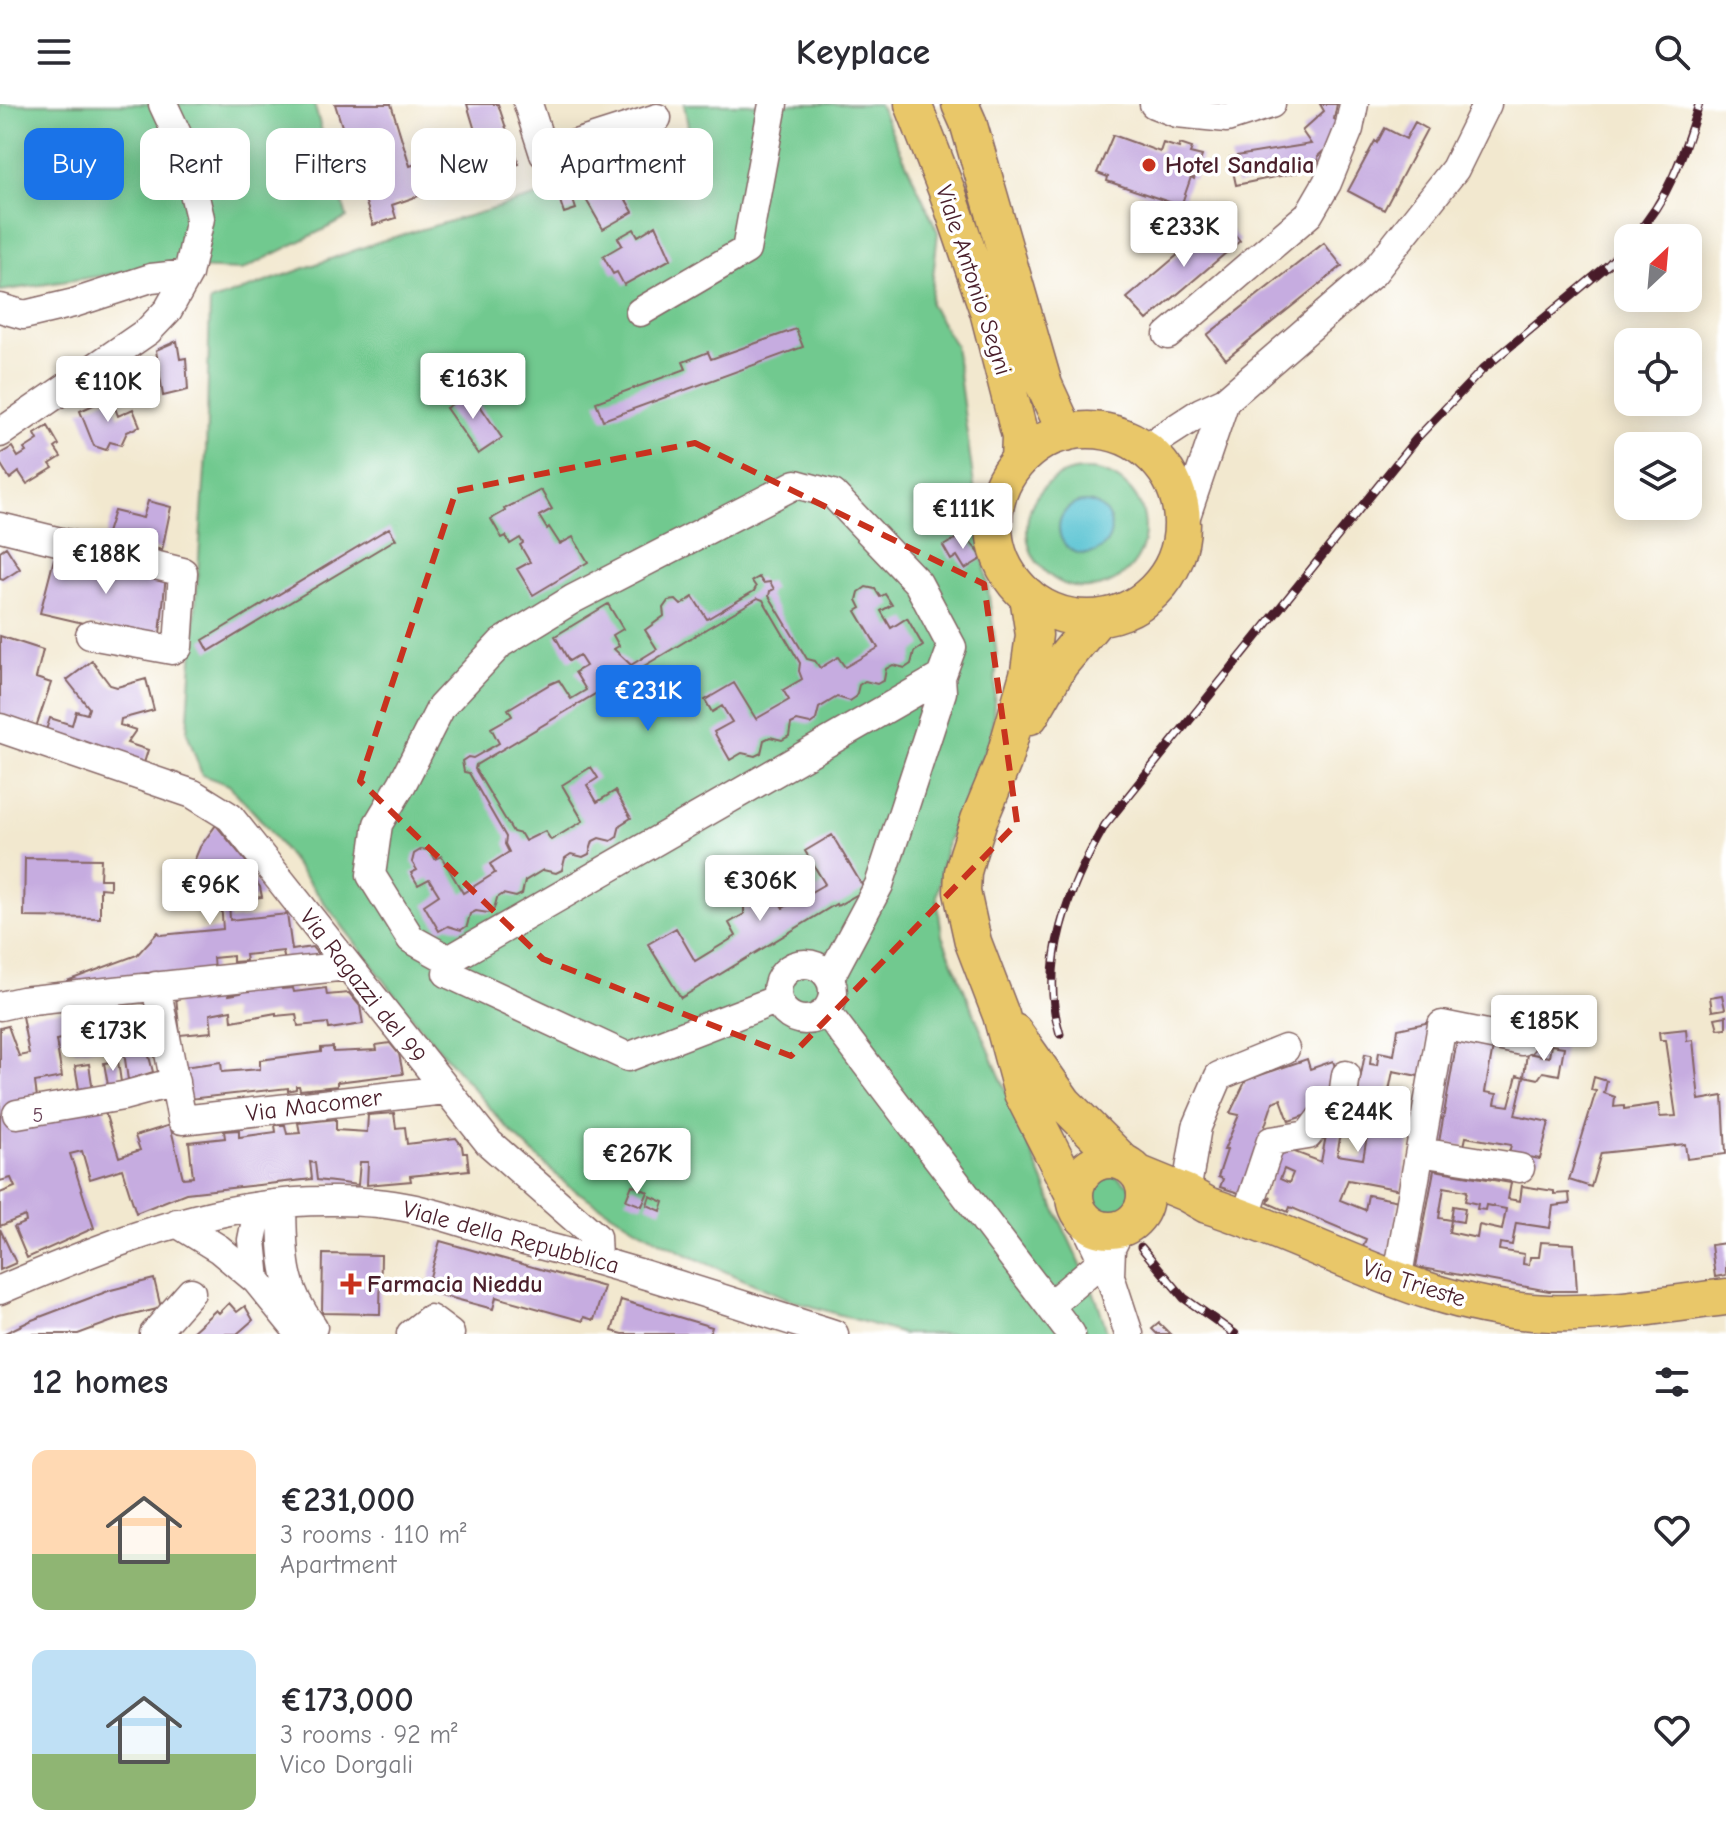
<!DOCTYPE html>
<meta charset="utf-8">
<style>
:root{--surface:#fff;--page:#f7f7f7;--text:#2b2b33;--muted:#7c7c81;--accent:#1a73e8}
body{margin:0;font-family:"Comic Neue",sans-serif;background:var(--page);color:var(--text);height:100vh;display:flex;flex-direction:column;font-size:30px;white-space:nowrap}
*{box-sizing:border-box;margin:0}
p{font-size:26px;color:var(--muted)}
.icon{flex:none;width:44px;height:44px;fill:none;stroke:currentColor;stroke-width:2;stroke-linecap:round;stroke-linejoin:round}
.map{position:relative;height:1230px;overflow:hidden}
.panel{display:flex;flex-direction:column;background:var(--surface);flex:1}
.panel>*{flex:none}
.hud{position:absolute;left:24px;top:24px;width:800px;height:72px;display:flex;gap:16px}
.needle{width:52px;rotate:26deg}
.tools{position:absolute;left:1614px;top:120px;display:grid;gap:16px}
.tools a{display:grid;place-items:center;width:88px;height:88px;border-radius:16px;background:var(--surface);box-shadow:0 4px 20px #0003;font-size:40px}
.price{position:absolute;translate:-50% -68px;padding:0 18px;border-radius:8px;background:#fff;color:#222;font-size:26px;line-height:52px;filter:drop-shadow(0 2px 4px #0008)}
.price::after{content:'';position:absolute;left:50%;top:48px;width:24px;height:18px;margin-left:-12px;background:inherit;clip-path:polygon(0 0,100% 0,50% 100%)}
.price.current{background:var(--accent);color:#fff}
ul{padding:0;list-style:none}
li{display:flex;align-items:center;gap:24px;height:200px;padding:0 32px}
li span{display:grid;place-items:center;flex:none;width:224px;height:160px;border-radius:16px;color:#555}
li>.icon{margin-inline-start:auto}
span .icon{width:96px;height:96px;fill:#fffc;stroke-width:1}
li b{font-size:34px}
h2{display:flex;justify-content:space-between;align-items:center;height:96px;padding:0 32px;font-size:34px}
.tag{padding:0 28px;border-radius:16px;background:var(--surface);box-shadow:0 4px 20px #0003;font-size:28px;line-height:72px}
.tag.current{background:var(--accent);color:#fff}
header{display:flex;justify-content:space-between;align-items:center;height:104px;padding:0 32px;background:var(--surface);font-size:36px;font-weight:700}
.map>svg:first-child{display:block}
.green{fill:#71c98f;stroke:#5e745d;stroke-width:2}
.water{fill:#57c2d2;stroke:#50707e;stroke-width:2}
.building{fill:#c6ace0;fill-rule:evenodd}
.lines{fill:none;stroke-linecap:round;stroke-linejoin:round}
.minor-casing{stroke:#856564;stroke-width:31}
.major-casing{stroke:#856564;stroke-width:39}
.minor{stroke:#fff;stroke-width:28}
.major{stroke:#e9c769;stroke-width:36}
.rail-casing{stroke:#4a1f2b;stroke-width:9}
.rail{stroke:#fff;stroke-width:6;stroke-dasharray:18;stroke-linecap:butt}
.marked{fill:none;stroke:#c8321e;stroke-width:6;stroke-dasharray:16 10;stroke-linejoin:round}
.poi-dot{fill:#c8321e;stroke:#fff;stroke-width:3}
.labels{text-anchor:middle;stroke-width:7;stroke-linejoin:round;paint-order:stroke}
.number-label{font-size:20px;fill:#694258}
.poi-label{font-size:24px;font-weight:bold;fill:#4a1f2b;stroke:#fff;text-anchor:start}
.street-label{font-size:24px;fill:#4a1f2b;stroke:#fff}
</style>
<header><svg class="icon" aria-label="menu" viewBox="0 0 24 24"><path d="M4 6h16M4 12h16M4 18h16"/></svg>Keyplace<svg class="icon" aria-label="search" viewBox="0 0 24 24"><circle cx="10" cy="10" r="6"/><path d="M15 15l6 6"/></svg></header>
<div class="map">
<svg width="1726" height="1230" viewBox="0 0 1726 1230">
<rect width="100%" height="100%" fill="#fff"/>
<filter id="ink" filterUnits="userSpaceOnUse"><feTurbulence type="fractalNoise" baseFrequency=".0125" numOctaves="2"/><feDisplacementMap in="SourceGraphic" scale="16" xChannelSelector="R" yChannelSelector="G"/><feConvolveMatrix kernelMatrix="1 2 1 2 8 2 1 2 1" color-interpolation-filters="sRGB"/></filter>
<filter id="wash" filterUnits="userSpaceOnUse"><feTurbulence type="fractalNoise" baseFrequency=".006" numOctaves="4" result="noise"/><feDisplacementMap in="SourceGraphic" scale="32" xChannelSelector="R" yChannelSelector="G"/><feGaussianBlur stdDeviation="1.8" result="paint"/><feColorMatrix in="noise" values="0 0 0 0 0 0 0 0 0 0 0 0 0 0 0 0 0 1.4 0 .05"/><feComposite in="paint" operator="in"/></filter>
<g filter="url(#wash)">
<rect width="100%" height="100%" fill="#f2e8cf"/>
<!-- green -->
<path class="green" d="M0,0H314L347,114L242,166L161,163L0,187Z
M684,0H879L938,128L930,200L955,241L997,552L992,630L946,742L937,793L942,832L1054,1103L1097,1196L1108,1230H903L788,1195L681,1148L639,1126L568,1082L507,1024L416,918L261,716L229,681L202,671L187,628L206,351L210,198L381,137L671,54L689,28Z
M1027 425a59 59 0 1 1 118 0a59 59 0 1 1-118 0Z
M1107,1065L1134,1085C1135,1111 1111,1121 1092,1107L1086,1084L1094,1071Z"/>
<!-- water -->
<path class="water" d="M1059 424a26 26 0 1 1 52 0a26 26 0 1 1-52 0Z"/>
<g id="blocks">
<!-- building -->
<path class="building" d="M335,0H391L410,62L479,40L467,0H498L508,30L505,31L507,39L512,38L519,60L481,71L482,74L458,82L457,79L392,101L396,114L373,121Z
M1320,0H1337L1334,15L1339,18L1341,31L1318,52L1319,64L1236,81L1230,53L1311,40L1302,27L1324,7Z
M1415,18L1427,25L1384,106L1348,87L1375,37L1377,39L1385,24L1406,35Z
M1113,31L1160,48L1163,39L1179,44L1180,40L1192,44L1190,49L1202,52L1194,75L1191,73L1181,102L1107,77L1108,73L1097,69Z
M618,82L633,108L603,125L584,92L596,85L600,92Z
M572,93L576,105L564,109L560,97Z
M1221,114L1240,137L1147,216L1127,194Z
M656,121L671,155L624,181L617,168L613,170L603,152L622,141L618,134L634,125L638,132Z
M1324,139L1342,162L1226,255L1207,231Z
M796,225L803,243L603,316L596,298L686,265L683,258L708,248L711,255Z
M177,237L180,255L186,254L188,286L163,292L156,246Z
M457,285L464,296L472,290L502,334L478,350L446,304L452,300L446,292Z
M111,293L118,312L133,305L140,322L127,328L121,341L110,338L106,346L94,342L80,307Z
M48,322L59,341L55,344L61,353L50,360L53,364L27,380L19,368L10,375L0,359V350L12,343L18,353L26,348L24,345L38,336L35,330Z
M541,386L552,405L539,412L547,425L549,423L560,440L573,433L588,458L533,491L517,465L530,458L520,441L523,439L520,434L510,440L506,432L502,434L491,415L505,407L504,405Z
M148,397L171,403L162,446L106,432L114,407L143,414Z
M389,424L396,435L209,547L203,536Z
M964,430L983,454L965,465L957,452L951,456L943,442Z
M6,443L20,465L3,476L0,475V447Z
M90,452L166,471L160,530H130L40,509L54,455L87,464Z
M759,473L763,479L770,478L774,485L770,487L769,492L807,555L815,557L820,564L838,553L845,563L878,544L856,507L861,504L857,496L859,488L866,483L875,485L880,493L885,490L892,501L881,507L891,524L907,514L923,542L914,548L911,560L905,564L893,561L886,565L884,576L877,580L865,577L859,581L856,593L850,597L837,593L819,604L816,616L810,620L797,617L791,620L789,632L782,636L770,633L764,636L761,649L755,652L742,649L730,656L714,628L732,618L722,602L712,608L705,596L734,579L756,615L789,596L783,586L802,575L799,567L800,559L763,496L758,494L711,522L634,568V576L629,582L615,587L607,583L476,661L475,665L513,728L521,730L525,737L545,727L551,736L583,717L562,681L591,663L598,674L587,681L597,698L615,687L631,714L620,721L617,733L611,737L599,734L593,737L589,750L583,753L571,750L565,754L562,766L556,769L543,766L525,777L522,790L516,793L503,790L497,794L494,805L488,809L476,807L470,810L467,822L461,826L448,822L439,827L424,801L439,791L429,775L418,781L411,769L417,766L412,758L414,750L422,745L431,747L435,755L441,752L463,789L495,769L490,760L509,748L505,740L506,733L469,669L464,668L462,657L468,653L473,654L499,639L491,624L512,612L508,605L550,580L559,576L571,595L586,586L575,568L586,562L579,551L569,557L555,532L608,500L623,525L613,531L619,542L614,545L631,561L657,545L645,526L664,512L663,504L668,497L676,496L681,501L693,493L707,515L754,487L756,483L752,477Z
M0,532L43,546L36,574L51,579L36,623L0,611Z
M92,557L110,581L117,583L146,575L154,606L121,615L120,621L136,626L127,639L148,646L144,659L46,626L50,614L72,621L76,607L87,610L89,604L67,576Z
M216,721L249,761L246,765L260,783L262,793L229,797L230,816L287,810L292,846L312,843L322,855L285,859L283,847L245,851L246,857L233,858V852L213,854L214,866L67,882V877L137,851L158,828L161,831L223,825L221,798L212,799L210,769L192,762L200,743Z
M832,731L865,786L837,802L836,800L681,894L648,840L676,824L695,857L736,832L729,819L744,810V799L750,795L757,797L759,801L775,791L783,804L825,780L805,747Z
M25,754L101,755L100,775H110V785L100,784V814L24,813Z
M281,882L282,885L293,884L294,888L326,884L327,891L349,889L360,902L363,920L329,925L328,919L298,922L296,910L276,912V909L232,917L231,906L210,910L212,928L180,931L176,893L228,888L229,891L241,889V886Z
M1722,891L1725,905L1712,907L1710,893Z
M63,906L68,934L56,936L62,973L35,978L37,994L103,1002L119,1053L140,1046L135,1032L170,1021L183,1074L193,1073L189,1038L225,1034L224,1027L239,1026V1033L276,1028L275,1021H285L287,1030L300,1029L298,1019L336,1015V1026L367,1028L368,1011L394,1009L396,1024L405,1023L407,1040L456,1034L462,1042L463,1049H467L469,1066L410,1072L411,1077L367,1081L368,1058H360L358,1081L317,1076L315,1059L310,1058L312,1075L186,1089L136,1109L122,1065L90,1075L82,1047L70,1050L94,1124L27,1154L14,1123L26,1118L25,1112L0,1122V1089L15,1083L11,1074L0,1077V924L8,922L19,952L29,950L22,912Z
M108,907L110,922L117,921L118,910L129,908L132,921L141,920L143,933L138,934L140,945L147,944L153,968L128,976L123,941L75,946L70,915Z
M1726,912V924L1718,925L1715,914Z
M1430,918L1423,973L1393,967L1386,1002L1392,1004L1391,1014L1406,1011L1414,1012L1401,1086L1348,1076L1340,1096L1365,1106L1368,1091L1399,1097L1388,1154L1363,1143L1366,1135L1290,1103L1288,1108L1268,1099L1271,1092L1266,1096L1279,1042L1321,1058L1328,1021L1342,1023L1337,1051L1363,1055L1369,1021L1376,1022V1018L1371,1016V1013L1345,1009L1348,996L1356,997L1365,950L1371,951L1370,960L1377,961L1379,948L1394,951L1398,925ZM1284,1065L1293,1069L1289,1079L1280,1075Z
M1686,925L1687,937L1693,936L1699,996L1723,992L1726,1050L1687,1055L1685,1040L1601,1049L1591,1083L1569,1076L1596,987L1591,986L1594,973L1607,977L1604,989L1615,993L1614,1003L1624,1002V1005L1658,1000L1660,1013L1676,1012L1665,936H1660L1659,928Z
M1457,936L1493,943L1485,988L1497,990L1495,1000L1509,1002L1517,971L1524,973L1515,1011L1549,1018L1540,1055L1509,1049L1511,1041L1466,1033L1464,1042L1439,1038Z
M390,939L399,950L403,970L337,978V982L300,986L299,982H296V985L288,987V984L189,995L182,963L221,958L222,968L260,965V956L321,948V944L333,943V948L377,946L376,941Z
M1551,941L1564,943L1559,971L1543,968L1538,975L1524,972L1527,949L1549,953Z
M1307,955L1310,965L1333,957L1339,975L1331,978L1338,1000L1289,1017L1281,995L1273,998L1242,1090L1220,1083L1223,1075L1218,1073L1227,1046H1224L1239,1011L1230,1009L1246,976Z
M118,957L121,978L108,981L104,959Z
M89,960L93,987L80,991L75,962Z
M1434,1066L1511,1079L1508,1095L1520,1097L1522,1082L1554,1087V1090L1569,1089L1570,1100L1553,1102L1550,1124L1516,1119L1512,1141L1500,1139L1499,1146L1524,1150L1523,1160L1529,1161L1530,1153H1539L1541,1138L1574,1140L1577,1187H1549L1416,1163ZM1444,1083L1467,1087L1465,1097L1478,1100L1477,1105L1485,1106L1486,1101L1506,1105L1502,1126L1479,1121L1477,1134L1449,1128L1451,1116L1463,1118L1465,1104L1453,1102L1451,1116L1439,1114Z
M632,1081L648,1088L642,1102L626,1096Z
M650,1092L664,1098L661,1107L647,1101Z
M0,1125L16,1159L0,1166Z
M440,1137L604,1183L594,1216L584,1213L583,1217L496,1193L493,1205L426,1187Z
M1726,1139V1171L1715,1173L1711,1141Z
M323,1150L381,1151L380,1210L322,1209Z
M154,1175L161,1204L121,1214L78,1230H3L32,1216L111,1186Z
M621,1196L712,1223L710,1230H623L612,1227Z
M229,1199L237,1208L245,1202L253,1216L237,1230H190L216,1206L219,1209Z
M1159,1219L1170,1230H1157L1152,1225Z"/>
</g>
</g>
<g filter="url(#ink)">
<use href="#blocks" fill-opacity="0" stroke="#856564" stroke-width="2"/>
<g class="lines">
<!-- minor casing -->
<g class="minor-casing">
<path id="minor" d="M528,0L544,50L657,14
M1154,0L1177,9L1227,14L1271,0
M0,204L24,211L74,199L151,174L188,170
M640,208L746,146L773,0
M1168,231L1309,110L1327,79L1349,25L1354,0
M0,329L148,227L168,206L188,170L200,114L183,43L163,0
M1144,345L1201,308L1225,297L1373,169L1455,65L1487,0
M1183,421L1225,297
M0,423L183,468L178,543L172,546L90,531
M0,624L193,690L230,713L489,1039L596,1133L597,1154
M449,856L411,835L371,771L378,720L402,680L441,603L501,539L573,495L796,380L833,390L918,479L952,543L941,573L942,588L879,781L830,873
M449,856L941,573
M449,856L447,869L628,953L778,895
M777 888a28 28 0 1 1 56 0a28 28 0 1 1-56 0Z
M156,882L182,1016L445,986
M0,902L22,897L347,862
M826,907L1071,1230
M17,1010L123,992L175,978
M1420,1048L1520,1064
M1186,1089L1197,1023L1219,972L1285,945
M282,1100C283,1149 281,1183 313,1223
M1081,1111L1110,1172L1129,1230
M1245,1115L1271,1037L1308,1031L1320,1015L1341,1006L1346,971
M177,1119L219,1145L256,1176L300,1230
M1110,1172L1111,1144L1121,1124
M256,1176L252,1136L259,1102
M1397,1177L1442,921L1522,937
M0,1186C84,1150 168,1115 259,1102C302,1095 368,1095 410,1104C451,1112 491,1129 532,1139C634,1165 734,1199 834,1230
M1050,1201L1102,1157
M154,1230L191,1188
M411,1230L430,1215L450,1230"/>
</g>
<!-- major casing -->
<g class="major-casing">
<path id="major" d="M913,0L948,90L988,207L1020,332L1019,356
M960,0L968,18L1044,281L1066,329
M994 420a94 94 0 1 1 188 0a94 94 0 1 1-188 0Z
M1028,492L1034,531L1029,567L1003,658L979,716L968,750L963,768L962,788L973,838L1001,911L1022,989L1075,1093
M1030,612L1060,560L1098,514
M1014,928L1064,999L1124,1059
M1075 1091a35 35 0 1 1 70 0a35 35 0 1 1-70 0Z
M1137,1069L1186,1089L1207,1101C1321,1137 1426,1206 1549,1209C1608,1211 1668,1200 1726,1193"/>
</g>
<!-- minor -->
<use href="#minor" class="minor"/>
<!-- major -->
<use href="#major" class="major"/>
<!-- rail casing -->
<g class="rail-casing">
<path id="rail" d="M1633,134C1670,93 1683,51 1699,0
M1060,930C1038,859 1069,783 1105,721L1416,335L1483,265L1608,161L1628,140
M1141,1143L1184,1194L1235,1230"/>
</g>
<!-- rail -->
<use href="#rail" class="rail"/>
</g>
</g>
<!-- marked area -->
<path class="marked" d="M695,339L984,480L1017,719L791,952L543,855L360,677L456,387Z"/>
<!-- markers -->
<g class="poi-dot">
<circle cx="1149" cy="61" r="8"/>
<path d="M347 1168h8v8h8v8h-8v8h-8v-8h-8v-8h8z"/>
</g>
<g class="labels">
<!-- number labels -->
<g class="number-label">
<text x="38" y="1018">5</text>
</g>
<!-- poi labels -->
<g class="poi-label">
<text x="1165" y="69">Hotel Sandalia</text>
<text x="367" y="1188">Farmacia Nieddu</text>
</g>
<!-- street labels -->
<g class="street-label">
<text transform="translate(974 176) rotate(72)" y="8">Viale Antonio Segni</text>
<text transform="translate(363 882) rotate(52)" y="8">Via Ragazzi del 99</text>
<text transform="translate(314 1001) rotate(-7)" y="8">Via Macomer</text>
<text transform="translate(511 1133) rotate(15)" y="8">Viale della Repubblica</text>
<text transform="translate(1414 1179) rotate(18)" y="8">Via Trieste</text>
</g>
</g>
</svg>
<div class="tools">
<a><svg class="needle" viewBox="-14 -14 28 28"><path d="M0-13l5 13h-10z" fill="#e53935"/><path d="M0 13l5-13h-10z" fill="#7c7c81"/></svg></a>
<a><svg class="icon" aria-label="locate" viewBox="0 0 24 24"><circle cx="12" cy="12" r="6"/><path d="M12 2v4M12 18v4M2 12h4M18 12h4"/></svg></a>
<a><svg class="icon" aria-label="layers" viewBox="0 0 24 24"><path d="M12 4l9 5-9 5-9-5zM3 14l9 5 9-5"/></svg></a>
</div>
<b class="price" style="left:1184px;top:165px">€233K</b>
<b class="price" style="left:473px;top:317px">€163K</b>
<b class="price" style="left:108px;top:320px">€110K</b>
<b class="price" style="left:963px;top:447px">€111K</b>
<b class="price" style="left:106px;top:492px">€188K</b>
<b class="price current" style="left:648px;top:629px">€231K</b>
<b class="price" style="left:760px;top:819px">€306K</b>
<b class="price" style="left:210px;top:823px">€96K</b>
<b class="price" style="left:1544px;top:959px">€185K</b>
<b class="price" style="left:113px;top:969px">€173K</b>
<b class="price" style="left:1358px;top:1050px">€244K</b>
<b class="price" style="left:637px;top:1092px">€267K</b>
<div class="hud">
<a class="tag current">Buy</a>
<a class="tag">Rent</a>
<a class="tag">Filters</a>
<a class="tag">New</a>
<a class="tag">Apartment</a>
</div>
</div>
<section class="panel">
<h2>12 homes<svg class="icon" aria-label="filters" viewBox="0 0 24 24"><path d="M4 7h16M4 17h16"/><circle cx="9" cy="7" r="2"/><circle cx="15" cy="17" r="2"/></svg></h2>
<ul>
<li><span style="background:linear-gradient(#ffd9b3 65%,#8fb573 0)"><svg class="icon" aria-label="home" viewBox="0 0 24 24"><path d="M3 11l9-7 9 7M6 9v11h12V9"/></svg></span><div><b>€231,000</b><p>3 rooms · 110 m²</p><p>Apartment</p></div><svg class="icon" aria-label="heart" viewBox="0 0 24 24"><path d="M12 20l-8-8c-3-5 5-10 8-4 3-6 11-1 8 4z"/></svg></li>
<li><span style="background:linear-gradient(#bfe0f5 65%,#8fb573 0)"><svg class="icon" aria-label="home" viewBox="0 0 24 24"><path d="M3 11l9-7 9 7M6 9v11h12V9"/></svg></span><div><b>€173,000</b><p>3 rooms · 92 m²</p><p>Vico Dorgali</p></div><svg class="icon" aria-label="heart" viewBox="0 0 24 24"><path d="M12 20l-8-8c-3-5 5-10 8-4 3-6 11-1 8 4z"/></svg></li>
</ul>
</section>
